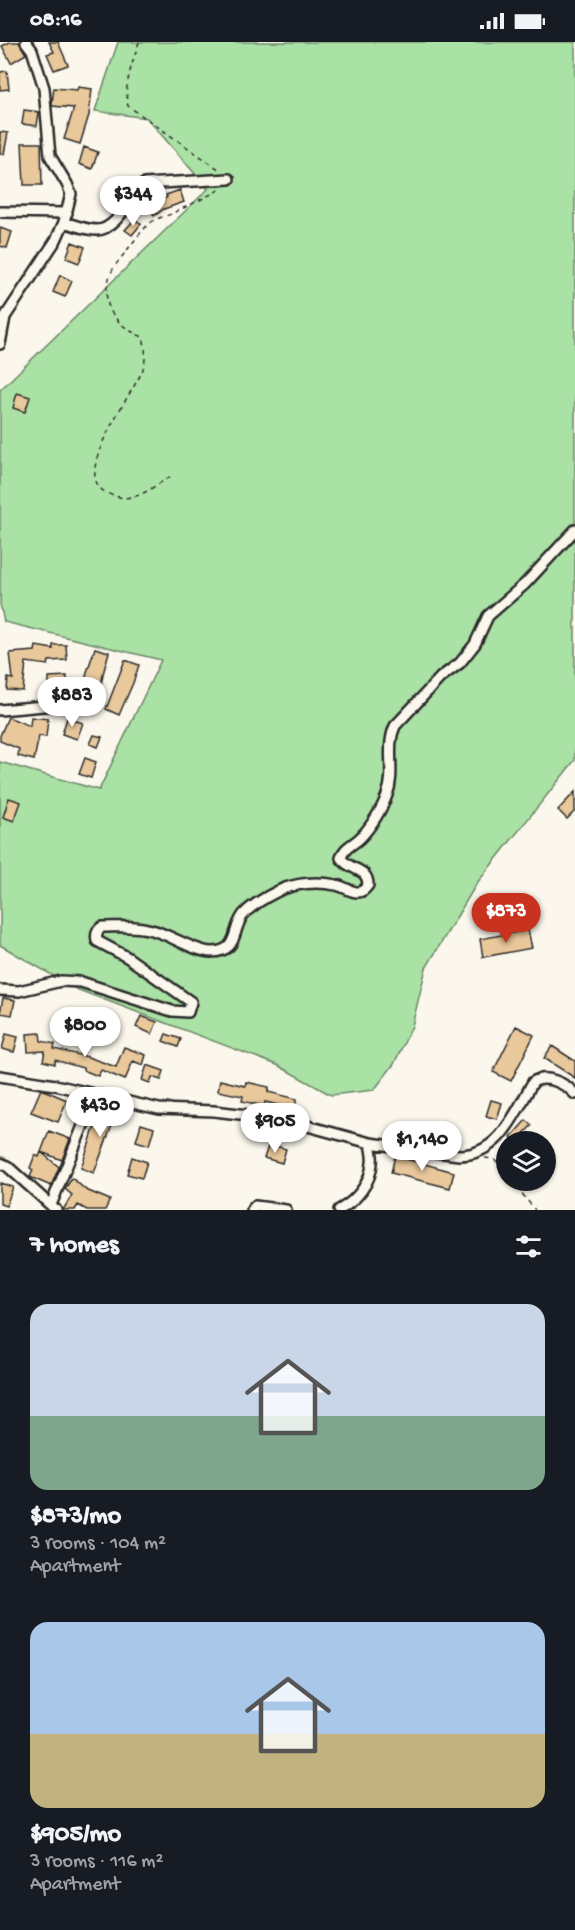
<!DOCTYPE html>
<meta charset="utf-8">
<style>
:root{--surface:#171b24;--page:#20242c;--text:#f1f3f6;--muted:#9ea1a6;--accent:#c8321e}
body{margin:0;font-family:"Gochi Hand",sans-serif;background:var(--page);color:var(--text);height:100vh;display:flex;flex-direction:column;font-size:22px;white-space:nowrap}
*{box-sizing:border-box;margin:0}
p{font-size:20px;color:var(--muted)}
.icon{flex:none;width:33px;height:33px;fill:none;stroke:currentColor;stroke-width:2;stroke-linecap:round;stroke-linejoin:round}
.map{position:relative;height:1168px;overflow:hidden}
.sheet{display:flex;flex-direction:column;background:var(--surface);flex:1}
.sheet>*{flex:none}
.fabs{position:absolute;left:496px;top:1089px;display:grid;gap:12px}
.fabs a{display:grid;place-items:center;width:60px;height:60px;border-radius:50%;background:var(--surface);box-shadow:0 2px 4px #0004;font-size:30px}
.price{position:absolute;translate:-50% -51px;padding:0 14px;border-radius:21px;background:#fff;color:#222;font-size:20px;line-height:39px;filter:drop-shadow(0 2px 3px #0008)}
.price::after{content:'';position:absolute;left:50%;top:36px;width:18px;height:14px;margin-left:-9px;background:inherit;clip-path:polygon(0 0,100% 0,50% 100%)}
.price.on{background:var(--accent);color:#fff}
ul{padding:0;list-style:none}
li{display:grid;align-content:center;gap:12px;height:318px;padding:0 30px}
li span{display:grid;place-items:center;height:186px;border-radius:18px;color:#555}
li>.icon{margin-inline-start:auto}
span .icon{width:108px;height:108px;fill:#fffc;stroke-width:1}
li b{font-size:26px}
h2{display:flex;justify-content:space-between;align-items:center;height:72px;padding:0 30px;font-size:26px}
.status{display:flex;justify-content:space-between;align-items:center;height:42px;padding:0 30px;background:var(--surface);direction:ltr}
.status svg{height:16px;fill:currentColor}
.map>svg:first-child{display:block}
.green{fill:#aae1a5;stroke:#6a8668;stroke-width:1.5}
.building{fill:#e9c89b;stroke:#2b2b2b;stroke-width:1.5}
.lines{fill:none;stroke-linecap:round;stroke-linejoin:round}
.minor-casing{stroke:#2b2b2b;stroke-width:14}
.path{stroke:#2b2b2b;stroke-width:1.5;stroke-dasharray:4.5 4.5;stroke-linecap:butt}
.minor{stroke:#fbf7ec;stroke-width:9}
</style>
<div class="status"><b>08:16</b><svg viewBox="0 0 49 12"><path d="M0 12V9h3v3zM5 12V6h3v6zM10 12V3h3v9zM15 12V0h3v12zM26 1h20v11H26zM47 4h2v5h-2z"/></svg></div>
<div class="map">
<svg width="575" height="1168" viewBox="0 0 575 1168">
<rect width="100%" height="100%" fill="#fbf7ec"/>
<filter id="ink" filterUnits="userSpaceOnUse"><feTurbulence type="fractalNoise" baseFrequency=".0167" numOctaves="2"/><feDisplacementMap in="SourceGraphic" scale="12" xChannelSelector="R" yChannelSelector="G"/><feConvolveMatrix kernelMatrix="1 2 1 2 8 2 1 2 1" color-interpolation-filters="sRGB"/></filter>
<g filter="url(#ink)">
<!-- green -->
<path class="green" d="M118,0H575V718L477,841L426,926L412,984L394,1022L374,1048L331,1053L277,1023L76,947L0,903V720L99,748L161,618L4,580L0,562V348L208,147L147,76L95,69Z"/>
<!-- building -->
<path class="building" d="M10,0H19L26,12L11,21L2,4Z
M49,0H58L68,23L54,28L47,12L54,10Z
M7,29L9,47L0,48V30Z
M78,45L92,47L89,73L80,102L64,97L74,66L52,64V61L54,46L77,48Z
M24,68L39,70L37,84L22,82Z
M0,90L8,91L4,112L0,111Z
M22,101H41L42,143H24Z
M84,105L98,110L92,127L79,122Z
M180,148L184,160L164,167L154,174L150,167L167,155L166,153Z
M135,177L141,182L132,193L125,188Z
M0,186L12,190L7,206L0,204Z
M72,200L85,205L79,221L66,216Z
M60,233L72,239L65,255L53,250Z
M17,351L30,355L25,370L13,366Z
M53,603H66L67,618L49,619L48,623L26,620L23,649L7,648L8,636L13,637L10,611L35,609L36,604L53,607Z
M95,606L109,610L103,632L98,664L95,663L94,668L80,664L87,630Z
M125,618L139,623L133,641L119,673L106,667Z
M67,634V650L49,651V635Z
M8,675L30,684L31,675L48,677L46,695L39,694L34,718L18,714L19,707L0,699V694Z
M67,676L83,681L77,697L62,692Z
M94,693L102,695L98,705L90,702Z
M85,716L96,720L91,736L79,732Z
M575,750V769L567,777L558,768Z
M9,756L21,760L14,779L3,775Z
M528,888L532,906L483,915L480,897Z
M3,956L15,958L12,973L0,971Z
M141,974L157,980L152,992L136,985Z
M516,984L534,993L511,1039L493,1030Z
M40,991L41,999L55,1002L54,1007L88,1015L116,1025L124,1005L146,1013L143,1023L133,1019L125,1038L101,1028L98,1034L83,1028V1026L55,1018V1022L43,1019L45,1009L28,1010L27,992Z
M6,992L18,995L14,1010L2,1007Z
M166,992L181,997L178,1005L163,999Z
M552,1004L575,1019V1036L544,1016Z
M147,1023L164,1029L161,1038L152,1035L150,1041L142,1038Z
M220,1038L245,1044L246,1040L269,1045L268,1050L297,1057L294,1067L265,1060L264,1064L242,1059L243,1054L218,1049Z
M41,1047L67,1058L58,1080L31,1070Z
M491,1058L502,1061L497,1077L486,1074Z
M109,1063L124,1068L119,1080L114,1078L94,1131L81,1126L97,1078L102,1080Z
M526,1078L532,1083L516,1100L511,1095Z
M141,1082L154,1086L149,1103L136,1099Z
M49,1089L70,1097L62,1118L41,1110Z
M269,1102L286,1107L282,1121L264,1116Z
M41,1110L59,1125L51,1144L30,1135L33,1128L30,1126L35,1113L39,1115Z
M395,1114L454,1130L450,1146L391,1131Z
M132,1115L147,1120L142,1136L127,1132Z
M72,1136L86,1148L110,1158L105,1168H87L78,1163L75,1168H63L72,1153L65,1147Z
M0,1141L13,1145L6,1164L0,1162Z"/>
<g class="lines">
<!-- minor casing -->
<g class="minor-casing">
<path id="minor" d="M0,170L67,171
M64,180C74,183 86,188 97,188C116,188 131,155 144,142L229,137
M0,302L5,275L56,198L64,180L71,152L67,142L50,114L44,46L32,8L26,0
M0,668L55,663
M0,948L19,949L61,939L81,940L172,969L188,970L191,960L127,915L97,899C96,894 96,888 102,885C118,885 135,883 152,888C168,892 196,910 211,910C240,910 231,887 244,872C252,863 266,855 278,849C295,841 317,839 336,843C343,844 350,850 357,850C363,850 365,847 368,843C368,825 349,829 341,816C344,805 353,803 360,796C371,785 382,767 387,753C396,730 385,706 395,684L441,635L460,621L475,602L488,574L525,542L575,488
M0,1034L55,1043L159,1067L214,1069L282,1077L370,1101L459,1113C500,1113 515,1071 533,1040C546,1032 565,1041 575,1052
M0,1121L7,1124L56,1168
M51,1163L91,1064
M252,1168L255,1164L286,1168
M339,1168C356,1159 371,1141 372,1121C373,1115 371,1107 370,1101"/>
</g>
<!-- path -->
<path class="path" d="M139,0C133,21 123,43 128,64L220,128
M170,435C148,447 134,464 107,451C68,433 134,351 143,327C146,317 146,306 143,295C114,283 97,261 112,229C116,221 123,214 128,207C135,198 144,185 153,179C159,175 169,174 175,170C190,163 206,155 221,147
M485,1116L494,1117L507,1133
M511,1138L535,1168"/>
<!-- minor -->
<use href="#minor" class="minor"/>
</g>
</g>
</svg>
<div class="fabs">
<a><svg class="icon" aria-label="layers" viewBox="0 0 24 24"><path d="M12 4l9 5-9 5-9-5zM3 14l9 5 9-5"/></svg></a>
</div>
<b class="price" style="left:133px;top:185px">$344</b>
<b class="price" style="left:72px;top:686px">$883</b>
<b class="price on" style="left:506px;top:902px">$873</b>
<b class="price" style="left:85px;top:1016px">$800</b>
<b class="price" style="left:100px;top:1096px">$430</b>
<b class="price" style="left:275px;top:1112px">$905</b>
<b class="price" style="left:422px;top:1130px">$1,140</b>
</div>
<section class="sheet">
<h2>7 homes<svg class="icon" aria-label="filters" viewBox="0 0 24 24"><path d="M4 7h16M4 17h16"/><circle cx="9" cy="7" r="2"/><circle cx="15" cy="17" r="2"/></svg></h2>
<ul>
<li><span style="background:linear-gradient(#c9d6e8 60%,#7fa58c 0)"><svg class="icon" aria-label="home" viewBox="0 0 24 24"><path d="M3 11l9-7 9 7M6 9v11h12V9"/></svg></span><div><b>$873/mo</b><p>3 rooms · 104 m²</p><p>Apartment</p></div></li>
<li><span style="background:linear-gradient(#a9c7e8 60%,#c2b280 0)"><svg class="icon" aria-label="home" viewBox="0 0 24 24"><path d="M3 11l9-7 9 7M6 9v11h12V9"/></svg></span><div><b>$905/mo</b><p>3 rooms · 116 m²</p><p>Apartment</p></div></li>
</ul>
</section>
